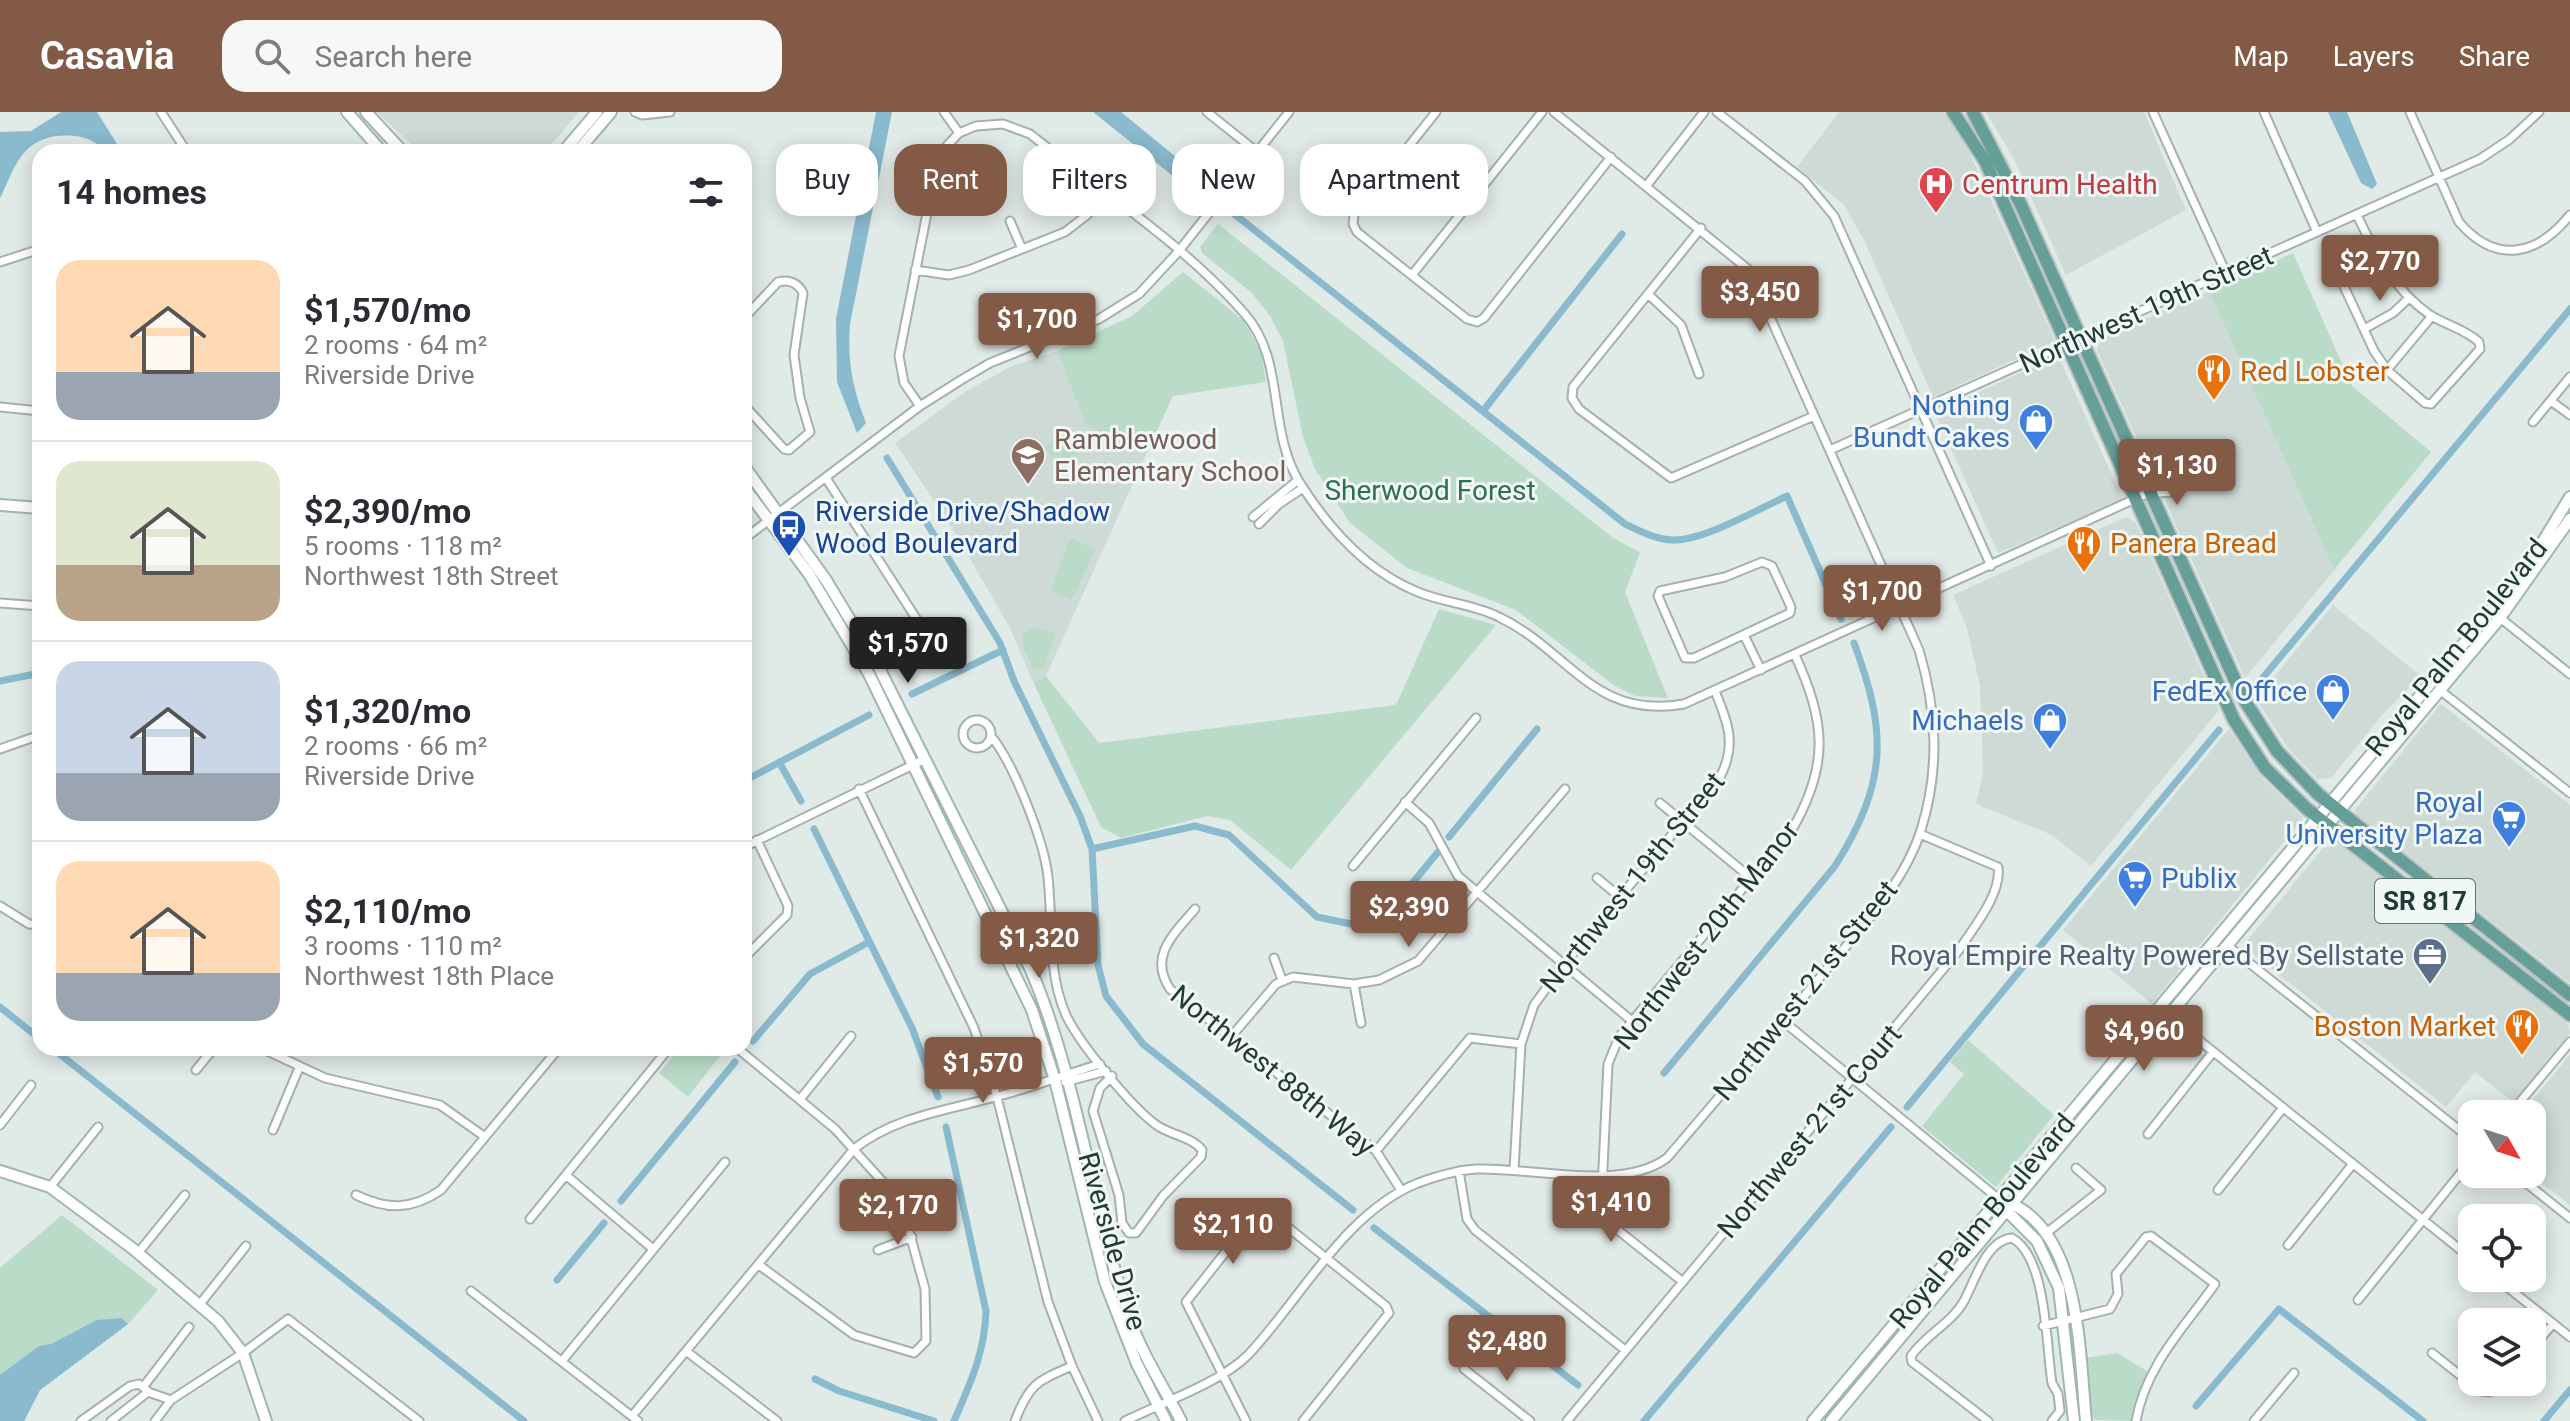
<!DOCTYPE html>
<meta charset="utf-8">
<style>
:root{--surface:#fff;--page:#f7f7f7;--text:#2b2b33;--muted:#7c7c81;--line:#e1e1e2;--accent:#825a45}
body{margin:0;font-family:Roboto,sans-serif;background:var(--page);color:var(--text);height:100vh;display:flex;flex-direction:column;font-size:30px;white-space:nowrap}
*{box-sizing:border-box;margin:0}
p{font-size:26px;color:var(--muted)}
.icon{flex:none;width:44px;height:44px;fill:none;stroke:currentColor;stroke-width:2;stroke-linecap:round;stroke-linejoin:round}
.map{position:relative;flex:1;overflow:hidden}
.details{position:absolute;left:32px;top:32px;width:720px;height:912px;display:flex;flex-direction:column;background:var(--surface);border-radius:24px;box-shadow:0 4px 20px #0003}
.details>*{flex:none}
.banner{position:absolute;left:776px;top:32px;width:760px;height:72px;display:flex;gap:16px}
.needle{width:52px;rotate:129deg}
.fabs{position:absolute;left:2458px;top:988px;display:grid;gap:16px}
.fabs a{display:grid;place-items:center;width:88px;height:88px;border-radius:16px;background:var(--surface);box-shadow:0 4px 20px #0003;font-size:40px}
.price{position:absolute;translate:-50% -68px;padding:0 18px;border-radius:8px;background:var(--accent);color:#fff;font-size:26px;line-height:52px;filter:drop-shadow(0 2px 4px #0008)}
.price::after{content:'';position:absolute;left:50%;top:48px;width:24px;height:18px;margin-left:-12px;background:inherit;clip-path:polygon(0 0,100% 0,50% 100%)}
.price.on{background:#222;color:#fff}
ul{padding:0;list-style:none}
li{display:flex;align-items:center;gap:24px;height:200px;padding:0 24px}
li+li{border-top:2px solid var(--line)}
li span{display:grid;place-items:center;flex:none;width:224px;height:160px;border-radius:24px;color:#555}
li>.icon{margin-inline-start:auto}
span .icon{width:96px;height:96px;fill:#fffc;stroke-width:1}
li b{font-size:34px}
h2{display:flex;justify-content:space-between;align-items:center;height:96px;padding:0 24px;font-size:34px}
.pill{padding:0 28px;border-radius:24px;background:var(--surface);box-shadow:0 4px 20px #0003;font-size:28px;line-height:72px}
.pill.on{background:var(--accent);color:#fff}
header{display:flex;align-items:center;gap:48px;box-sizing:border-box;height:112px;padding:0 40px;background:var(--accent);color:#fff}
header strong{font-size:38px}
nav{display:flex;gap:44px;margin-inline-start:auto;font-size:28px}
.search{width:560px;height:72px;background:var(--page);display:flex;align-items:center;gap:20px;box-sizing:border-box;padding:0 28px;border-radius:24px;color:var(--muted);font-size:30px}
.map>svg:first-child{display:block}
.built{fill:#cedad6}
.green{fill:#badbc7}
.water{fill:#8abace}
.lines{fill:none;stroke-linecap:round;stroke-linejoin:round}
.canal{stroke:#8abace;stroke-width:7}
.street-casing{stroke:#a3b2af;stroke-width:11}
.secondary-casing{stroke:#9fb6b1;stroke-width:14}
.primary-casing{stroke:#bcc4c3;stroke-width:16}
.street{stroke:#fff;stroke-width:7}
.secondary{stroke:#fff;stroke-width:10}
.primary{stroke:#669e98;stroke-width:12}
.labels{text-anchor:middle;stroke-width:6;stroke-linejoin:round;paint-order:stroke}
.shield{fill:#f0f7f5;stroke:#5f7370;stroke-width:2}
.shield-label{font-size:26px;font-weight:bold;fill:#213a37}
.health-label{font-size:28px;fill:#be3a42;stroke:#f0f7f5;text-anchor:start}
.street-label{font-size:28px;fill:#213a37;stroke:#f0f7f5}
.food-label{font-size:28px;fill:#c56008;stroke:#f0f7f5;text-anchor:start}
.shop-label{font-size:28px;fill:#366cbe;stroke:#f0f7f5;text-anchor:end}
.education-label{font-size:28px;fill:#785e54;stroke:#f0f7f5;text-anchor:start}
.park-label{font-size:28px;fill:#2d6f50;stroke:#f0f7f5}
.transit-label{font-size:28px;fill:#164399;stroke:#f0f7f5;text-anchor:start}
.service-label{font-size:28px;fill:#4e5e75;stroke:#f0f7f5;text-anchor:end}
</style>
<header>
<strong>Casavia</strong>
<div class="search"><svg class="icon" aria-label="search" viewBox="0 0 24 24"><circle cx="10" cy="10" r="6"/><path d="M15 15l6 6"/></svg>Search here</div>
<nav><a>Map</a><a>Layers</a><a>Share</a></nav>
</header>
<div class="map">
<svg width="2570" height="1309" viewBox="0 0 2570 1309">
<rect width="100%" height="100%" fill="#e0eae7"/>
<!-- built -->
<path class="built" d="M376,0H579L545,40H420Z
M1839,0H1943L1961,22L2055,229L1933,285L1864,128L1844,93L1797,55Z
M1986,0H2144L2186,98L2066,163L2015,49Z
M2209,179L2334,458L2245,566L2097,238L2100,227Z
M1057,239L1086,312L1147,340L1046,564L1033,570L1010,516L948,409L895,331L968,278L1012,254Z
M2058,243L2123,388L1998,441L1935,301Z
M2126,405L2136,411L2219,598L2091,754L2052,723L1976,692L1983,660L1980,574L1967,516L1953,483Z
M2333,493L2421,564L2382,603L2331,666L2317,667L2288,636L2256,587Z
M2441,592L2570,693V871L2357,703L2355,698Z
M2229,617L2261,665L2303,706L2152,892L2063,818Z
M2340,733L2568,912L2570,921L2513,990L2475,960L2446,995L2243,834L2323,736Z
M2570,943V1093L2531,1062L2532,1002H2521Z"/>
<!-- green -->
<path class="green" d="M1218,112L1613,426L1640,440L1625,480L1668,586L1635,584L1615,574L1516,498L1407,456L1350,411L1315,357L1303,325L1283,229L1270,204L1252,181L1202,141L1200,135Z
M2293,141L2352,274L2431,340L2334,458L2209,179Z
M1183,160L1244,209L1261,240L1266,270L1173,284L1147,340L1086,313L1057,239L1132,204Z
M1064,322L1080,346L1060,359L1044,335Z
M1071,425L1095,438L1072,488L1050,478Z
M1439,497L1496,513L1291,758L1230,708L1207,704L1121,726L1101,715L1033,570L1046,564L1099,631L1396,593Z
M1034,516L1051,519L1055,525L1045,554L1039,558L1033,556L1022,531L1023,522Z
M1968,928L2054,1003L1996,1075L1922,1014L1964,962L1950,950Z
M680,936H726L688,985L659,961Z
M62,1103L158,1178L128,1212L40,1278L24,1309H0V1156Z
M2117,1241L2152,1262L2136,1309L2095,1308L2092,1303L2086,1246Z"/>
<!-- water -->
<path class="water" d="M61,0H97L122,40C105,40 102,34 88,27C78,23 66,23 56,24C20,30 15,56 0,86V20L31,19Z
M876,0H892L850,212C847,250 853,277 866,311L857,321L837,270L836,207Z
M1093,0H1121L1209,72L1199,85Z
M2328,0H2347L2377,72L2372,77L2361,71Z
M121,1206L128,1212L40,1278L24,1309H0V1263L39,1234L51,1232L97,1208Z"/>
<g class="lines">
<!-- canal -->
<path class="canal" d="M1233,101L1625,412C1640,419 1654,427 1671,428C1702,430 1758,397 1787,384L1841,507
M1483,299L1622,122
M887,346L1000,531L1014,569L1080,704L1092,737L1098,853L1106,884L1143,932L1353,1098
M0,569L40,561
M2256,574L2570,197
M912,582L1003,538
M779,650L801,689
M744,669L869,603
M814,717L912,916L938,985
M1449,725L1537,617
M1092,737L1195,714L1229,723L1317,805L1361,814L1378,808L1396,791L1438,740
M0,895L40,927
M753,929L810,862L869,830
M52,936L524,1309
M1664,961L1835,754C1887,671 1888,622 1854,531
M1907,995L2219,618
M946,1015L986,1199C985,1240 970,1272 954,1309
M621,1089L735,950
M1374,1116L1578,1273
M557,1168L604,1111
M815,1267L839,1279L934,1309
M2196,1294L2279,1197L2423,1309
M1644,1309L1891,1015
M2544,1309L2570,1278"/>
<!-- street casing -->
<g class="street-casing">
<path id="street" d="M161,0L187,40
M635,0L642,3L670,0
M944,0L959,21
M1207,0L1257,40
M1436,0L1354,103L1353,112L1357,120L1467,207L1477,210L1484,206L1611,45
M1717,0L1805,69L1834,104L1991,454
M2153,0L2226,161
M2264,0L2317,120
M2410,0L2459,110C2496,153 2537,144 2570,103
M1647,73L1704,0
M2357,103C2375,141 2394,178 2430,203C2446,213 2465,217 2479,230L2480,237L2431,292L2425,291L2387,258L2374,239L2341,168L2348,155L2376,143
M1010,109L1022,137
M1701,116L1573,275L1572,286L1579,297L1671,366L1814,304
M0,150L40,137
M915,158L949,163L969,158L1065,120L1087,103L1105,82
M1412,163L1542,0
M1649,183L1681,213L1699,262
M744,206L778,170C789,167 798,171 803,181L794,243L800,286L810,320L789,338L784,337L744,293
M2364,217L2393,201L2409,186
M2387,258L2432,204
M2551,289L2570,303
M920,294L904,271L899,244L937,50L942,39L959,21L976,14L1003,12L1030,22C1100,78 1185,133 1244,201C1287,249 1266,317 1300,371C1329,417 1366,459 1418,480C1444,491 1474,492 1499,505C1570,539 1593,608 1684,592L2192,361
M0,295L40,299
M2533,310L2570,265
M1830,338L2480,47L2510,27L2539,0
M826,366L921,514
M2156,381L2172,380L2195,369
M1253,405L1298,368
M1259,412L1279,392L1303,376
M744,427L920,294L961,268L990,251L1099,207L1139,182L1178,140L1289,0
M1762,450L1772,454L1791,495L1790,501L1694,546H1685L1658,484L1660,479L1725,465Z
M0,491L40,494
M39,494L40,476
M2499,505L2570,562
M1744,523L1761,558
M2441,579L2570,681
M963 622a14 14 0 1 1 28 0a14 14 0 1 1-28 0Z
M991,624C1014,652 1044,729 1048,765C1053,811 1047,860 1066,903C1079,931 1130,993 1155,1012C1169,1023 1191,1024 1202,1038L1201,1045L1163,1084L1136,1121H1129L1122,1111L1119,1083L1093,999L1100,976L1112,964
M0,637L40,623
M859,677L974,916L997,985L1048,1190L1072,1254L1098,1309
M1405,690L1429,711L1458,764L1632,909
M1660,691L1751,766
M744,735L925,647
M1353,754L1476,606
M1597,766L1620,785
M0,794L29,812L40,813
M1195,797C1174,822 1148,844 1170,877L1376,1039L1401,1078
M2228,834L2472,1028
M744,846L787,803L788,794L757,728
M1274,846L1282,868
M1354,872L1361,911
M2160,897L2472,1147
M1783,909L2000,1088
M1230,926L1276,872L1293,865L1354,872L1379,868L1418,849L1565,677
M261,936L325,966L440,993L485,1025
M737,936L835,1017L901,1090L925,1177L926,1229L914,1241L854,1223L759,1153
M196,958L214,936
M1065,970L1106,959
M801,986L851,924
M2510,1002L2570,930
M0,1013L31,973
M273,1018L299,956
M2148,1022L2213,940
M1376,1039L1470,926L1521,932
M1514,1058L1521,932L1534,893L1564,852L1720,665C1737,633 1728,611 1715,579
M1459,1059L1467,1107L1475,1118L1625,1238
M2515,1062L2570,1106
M567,1064L653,1137
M50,1075L98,1015
M2218,1078L2282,997
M356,1083C387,1098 412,1098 441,1078L559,936
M530,1107L669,936
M2045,1122L2101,1078L2076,1056
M2288,1133L2352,1053
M878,1138L912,1125
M138,1141L185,1083
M2496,1166L2570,1225
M1683,1170L1604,1107L1601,1097L1608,952L1619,925L1793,716C1830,651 1825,609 1795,543
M471,1179L638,1309
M2358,1188L2472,1047
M200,1192L246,1134
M2043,1214L2110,1197L2118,1182L2116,1162L2146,1125L2151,1124L2215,1172C2184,1216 2146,1253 2136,1309
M2532,1236L2553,1212
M686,1239L777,1309
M2432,1241L2480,1279L2490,1280L2503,1270
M562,1249L725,1050
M1464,1257L1530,1309
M144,1274L189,1215
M632,1304L854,1037C895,1004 949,998 999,984C1033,975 1066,962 1100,952
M81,1309L130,1274L139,1272L149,1280
M111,1309L148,1280L171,1288
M155,1309L171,1288L243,1241L288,1207L419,1309
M1015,1309C1029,1272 1037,1269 1072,1254
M1125,1309C1161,1291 1220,1271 1248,1243C1300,1188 1345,1100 1418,1071C1437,1064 1456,1058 1477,1057C1533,1055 1621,1080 1667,1046C1720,984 1773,922 1825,859C1860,817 1904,772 1921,718C1940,657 1937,599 1919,538L1749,158L1554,0
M1246,1309L1186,1190L1254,1104L1270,1101L1386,1194L1389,1201L1303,1309
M1567,1309L1959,838C1973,816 2002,782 1998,755L1920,722
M1988,1309L1912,1250L1911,1244C1925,1223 1952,1211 1964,1189C1975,1169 1986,1128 2012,1126C2047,1145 2046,1234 2052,1271L2058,1282L2060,1299L2052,1309
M2254,1309L2294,1261"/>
</g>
<!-- secondary casing -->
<g class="secondary-casing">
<path id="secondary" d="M347,0L382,40
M366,0L403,40
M563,40L597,0
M577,40L611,0
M744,354L826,468L879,556L1031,858C1078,969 1091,1091 1129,1205C1141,1241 1164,1275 1181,1309
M744,375L809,462L869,562L1032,898L1055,968L1105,1170L1137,1252L1166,1309
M0,393L40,396
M0,1059L50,1075L132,1136L218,1209L243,1241L266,1309
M2010,1091C2082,1123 2079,1243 2086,1309
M2005,1097L2037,1129L2059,1176L2074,1309
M1813,1309L2491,499L2542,431L2570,385
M1831,1309L2500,506L2570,407"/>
</g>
<!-- primary casing -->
<g class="primary-casing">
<path id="primary" d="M1953,0L1985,49L2234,608L2265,656L2306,696L2570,903
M1973,0L2021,93L2243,586L2277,639L2318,682L2570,883"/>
</g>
<!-- street -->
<use href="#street" class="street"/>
<!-- secondary -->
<use href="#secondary" class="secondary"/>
<!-- primary -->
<use href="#primary" class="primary"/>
</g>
<!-- icons -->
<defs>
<g id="hospital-pin" transform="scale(1.8)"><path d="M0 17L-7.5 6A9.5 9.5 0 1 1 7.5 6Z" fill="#e0444e" stroke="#f0f7f5"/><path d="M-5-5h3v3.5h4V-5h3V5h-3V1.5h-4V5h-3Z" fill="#fff"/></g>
<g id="restaurant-pin" transform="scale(1.8)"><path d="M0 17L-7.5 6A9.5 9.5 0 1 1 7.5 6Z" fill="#e8710a" stroke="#f0f7f5"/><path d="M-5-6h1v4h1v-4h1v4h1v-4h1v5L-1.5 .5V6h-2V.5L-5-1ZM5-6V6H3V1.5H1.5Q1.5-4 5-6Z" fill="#fff"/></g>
<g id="shop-pin" transform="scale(1.8)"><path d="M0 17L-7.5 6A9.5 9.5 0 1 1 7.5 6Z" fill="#3f7fe0" stroke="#f0f7f5"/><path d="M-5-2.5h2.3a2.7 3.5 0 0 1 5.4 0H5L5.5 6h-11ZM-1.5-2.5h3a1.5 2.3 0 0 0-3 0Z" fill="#fff"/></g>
<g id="school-pin" transform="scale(1.8)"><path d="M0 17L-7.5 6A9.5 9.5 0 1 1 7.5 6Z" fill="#8d6e63" stroke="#f0f7f5"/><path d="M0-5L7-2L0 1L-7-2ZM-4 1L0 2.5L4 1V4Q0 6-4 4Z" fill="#fff"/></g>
<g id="bus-pin" transform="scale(1.8)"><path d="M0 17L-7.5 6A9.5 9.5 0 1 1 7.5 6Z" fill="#1a4fb4" stroke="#f0f7f5"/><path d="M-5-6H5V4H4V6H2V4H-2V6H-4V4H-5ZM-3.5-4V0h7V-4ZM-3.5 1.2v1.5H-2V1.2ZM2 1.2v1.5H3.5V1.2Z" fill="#fff"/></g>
<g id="supermarket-pin" transform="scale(1.8)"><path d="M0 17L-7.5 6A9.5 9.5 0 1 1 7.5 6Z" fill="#3f7fe0" stroke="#f0f7f5"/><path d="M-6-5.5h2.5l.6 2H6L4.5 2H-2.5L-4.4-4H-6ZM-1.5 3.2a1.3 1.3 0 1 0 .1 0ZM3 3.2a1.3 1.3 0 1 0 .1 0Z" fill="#fff"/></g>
<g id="office-pin" transform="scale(1.8)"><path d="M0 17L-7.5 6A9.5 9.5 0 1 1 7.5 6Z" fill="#5c6f8a" stroke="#f0f7f5"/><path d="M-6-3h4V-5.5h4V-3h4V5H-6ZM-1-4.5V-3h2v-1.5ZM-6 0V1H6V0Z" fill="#fff"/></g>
</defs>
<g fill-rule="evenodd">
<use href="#hospital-pin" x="1936" y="72"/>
<use href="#restaurant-pin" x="2214" y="259"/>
<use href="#shop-pin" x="2036" y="309"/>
<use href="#school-pin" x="1028" y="343"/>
<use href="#bus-pin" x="789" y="415"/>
<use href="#restaurant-pin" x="2084" y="431"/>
<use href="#shop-pin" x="2333" y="579"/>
<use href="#shop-pin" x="2050" y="608"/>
<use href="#supermarket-pin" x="2509" y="706"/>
<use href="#supermarket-pin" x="2135" y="766"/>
<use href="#office-pin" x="2430" y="843"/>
<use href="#restaurant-pin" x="2522" y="914"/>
</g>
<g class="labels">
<!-- shield labels -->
<rect class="shield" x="2375" y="767" width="100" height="44" rx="6"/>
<g class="shield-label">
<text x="2425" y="798">SR 817</text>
</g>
<!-- health labels -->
<g class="health-label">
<text x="1962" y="82">Centrum Health</text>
</g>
<!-- street labels -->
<g class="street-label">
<text transform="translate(2146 197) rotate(-24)" y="10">Northwest 19th Street</text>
<text transform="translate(2456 535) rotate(-51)" y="10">Royal Palm Boulevard</text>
<text transform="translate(1632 770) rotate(-51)" y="10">Northwest 19th Street</text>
<text transform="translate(1706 823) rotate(-52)" y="10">Northwest 20th Manor</text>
<text transform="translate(1805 878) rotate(-51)" y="10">Northwest 21st Street</text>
<text transform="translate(1273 958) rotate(39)" y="10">Northwest 88th Way</text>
<text transform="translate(1809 1019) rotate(-50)" y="10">Northwest 21st Court</text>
<text transform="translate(1982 1109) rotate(-50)" y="10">Royal Palm Boulevard</text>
<text transform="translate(1113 1129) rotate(74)" y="10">Riverside Drive</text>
</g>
<!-- food labels -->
<g class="food-label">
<text x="2240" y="269">Red Lobster</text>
<text x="2110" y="441">Panera Bread</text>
<text x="2496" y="924" text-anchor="end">Boston Market</text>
</g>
<!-- shop labels -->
<g class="shop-label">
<text x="2010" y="303">Nothing<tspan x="2010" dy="32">Bundt Cakes</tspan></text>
<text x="2307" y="589">FedEx Office</text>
<text x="2024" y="618">Michaels</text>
<text x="2483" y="700">Royal<tspan x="2483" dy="32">University Plaza</tspan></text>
<text x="2161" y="776" text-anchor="start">Publix</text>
</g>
<!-- education labels -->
<g class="education-label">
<text x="1054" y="337">Ramblewood<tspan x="1054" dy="32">Elementary School</tspan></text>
</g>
<!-- park labels -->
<g class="park-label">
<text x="1430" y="388">Sherwood Forest</text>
</g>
<!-- transit labels -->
<g class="transit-label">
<text x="815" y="409">Riverside Drive/Shadow<tspan x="815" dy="32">Wood Boulevard</tspan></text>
</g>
<!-- service labels -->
<g class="service-label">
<text x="2404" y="853">Royal Empire Realty Powered By Sellstate</text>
</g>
</g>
</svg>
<div class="fabs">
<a><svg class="needle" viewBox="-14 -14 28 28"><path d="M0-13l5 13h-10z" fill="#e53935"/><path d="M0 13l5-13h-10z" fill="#7c7c81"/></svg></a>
<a><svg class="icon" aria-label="locate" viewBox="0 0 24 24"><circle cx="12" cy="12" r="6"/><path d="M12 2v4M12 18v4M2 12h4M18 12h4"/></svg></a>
<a><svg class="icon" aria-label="layers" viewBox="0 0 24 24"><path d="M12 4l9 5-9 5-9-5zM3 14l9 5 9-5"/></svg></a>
</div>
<b class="price" style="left:2380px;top:191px">$2,770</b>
<b class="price" style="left:1760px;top:222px">$3,450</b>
<b class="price" style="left:1037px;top:249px">$1,700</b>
<b class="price" style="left:2177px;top:395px">$1,130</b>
<b class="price" style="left:1882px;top:521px">$1,700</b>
<b class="price on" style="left:908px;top:573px">$1,570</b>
<b class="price" style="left:1409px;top:837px">$2,390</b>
<b class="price" style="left:1039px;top:868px">$1,320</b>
<b class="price" style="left:2144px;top:961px">$4,960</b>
<b class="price" style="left:983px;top:993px">$1,570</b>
<b class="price" style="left:1611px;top:1132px">$1,410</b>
<b class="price" style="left:898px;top:1135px">$2,170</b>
<b class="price" style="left:1233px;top:1154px">$2,110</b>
<b class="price" style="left:1507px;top:1271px">$2,480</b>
<div class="banner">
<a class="pill">Buy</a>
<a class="pill on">Rent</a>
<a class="pill">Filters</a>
<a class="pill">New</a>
<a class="pill">Apartment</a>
</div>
<section class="details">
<h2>14 homes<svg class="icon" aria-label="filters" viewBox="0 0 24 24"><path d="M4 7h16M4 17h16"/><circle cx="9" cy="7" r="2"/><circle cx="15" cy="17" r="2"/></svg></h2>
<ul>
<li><span style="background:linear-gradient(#ffd9b3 70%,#9aa5b1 0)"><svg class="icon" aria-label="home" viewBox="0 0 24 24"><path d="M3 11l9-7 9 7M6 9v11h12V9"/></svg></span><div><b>$1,570/mo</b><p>2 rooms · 64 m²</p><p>Riverside Drive</p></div></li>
<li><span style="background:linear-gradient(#dfe7d0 65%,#b9a48a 0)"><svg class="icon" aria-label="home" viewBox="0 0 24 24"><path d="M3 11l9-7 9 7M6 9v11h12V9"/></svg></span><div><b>$2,390/mo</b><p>5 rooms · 118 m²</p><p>Northwest 18th Street</p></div></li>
<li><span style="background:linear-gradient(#c9d6e8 70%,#9aa5b1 0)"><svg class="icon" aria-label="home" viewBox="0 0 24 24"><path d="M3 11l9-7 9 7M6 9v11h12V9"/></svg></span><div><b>$1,320/mo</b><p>2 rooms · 66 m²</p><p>Riverside Drive</p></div></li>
<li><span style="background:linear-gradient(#ffd9b3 70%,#9aa5b1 0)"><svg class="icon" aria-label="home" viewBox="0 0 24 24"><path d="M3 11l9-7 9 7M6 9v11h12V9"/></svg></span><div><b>$2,110/mo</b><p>3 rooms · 110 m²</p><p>Northwest 18th Place</p></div></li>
</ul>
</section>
</div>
